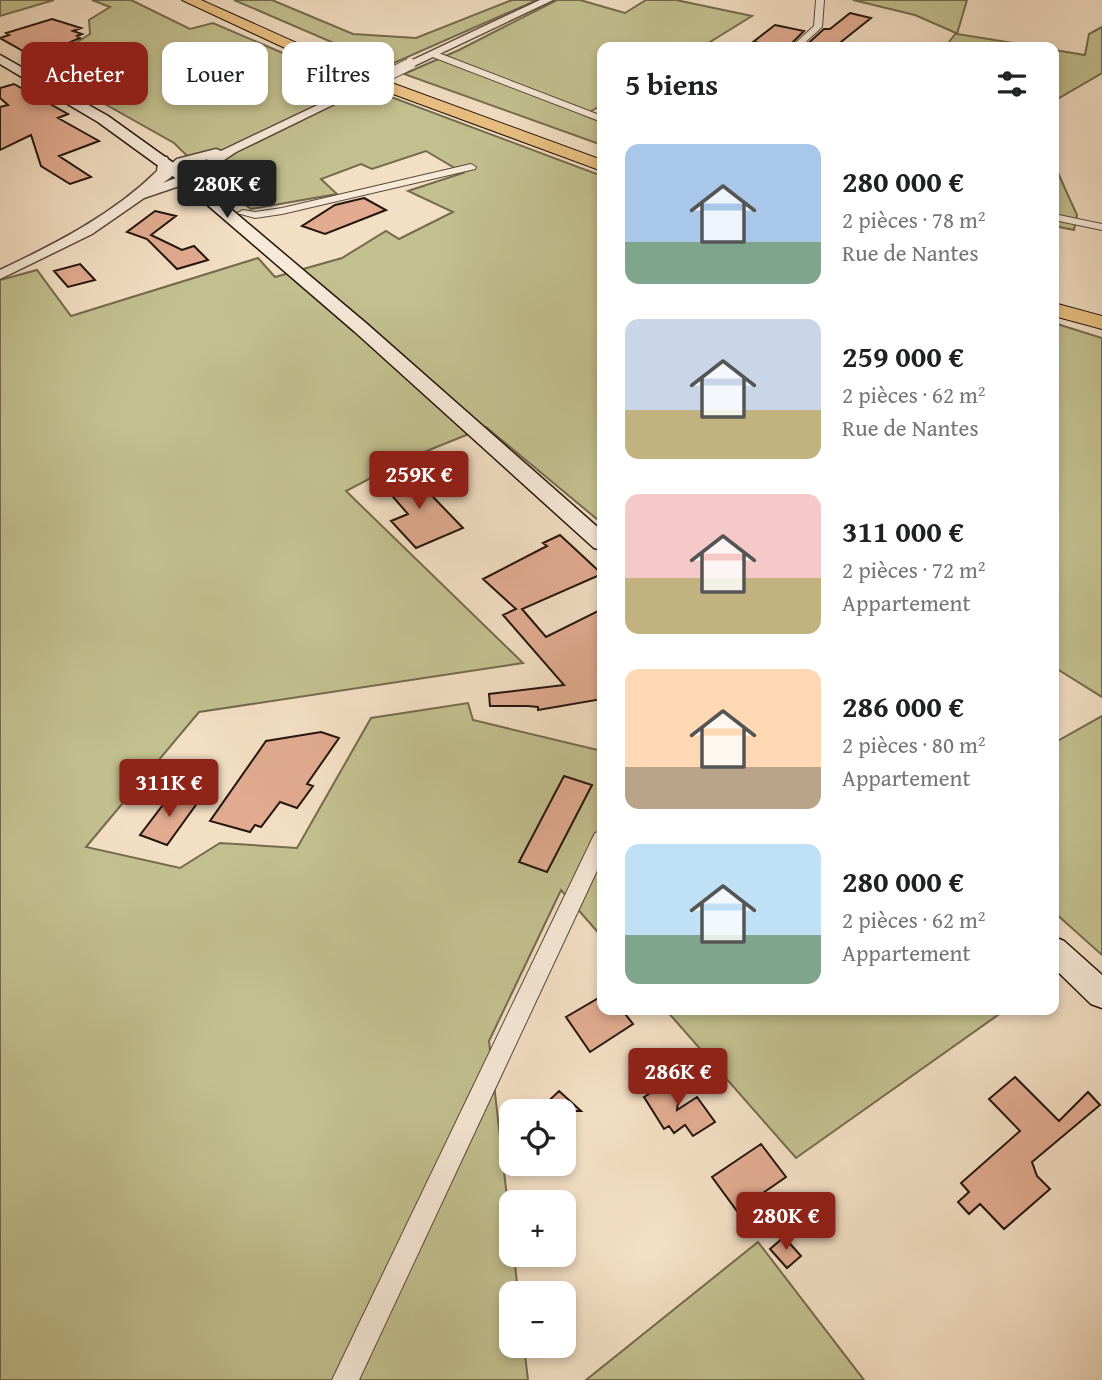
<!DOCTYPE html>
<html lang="fr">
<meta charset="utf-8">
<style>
:root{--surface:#fff;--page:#f2f2f2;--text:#202124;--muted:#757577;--accent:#8f2418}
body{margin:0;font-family:"Gentium Book Plus",serif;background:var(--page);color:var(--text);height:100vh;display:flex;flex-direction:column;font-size:26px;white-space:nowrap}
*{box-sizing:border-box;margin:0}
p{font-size:23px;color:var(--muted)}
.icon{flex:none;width:38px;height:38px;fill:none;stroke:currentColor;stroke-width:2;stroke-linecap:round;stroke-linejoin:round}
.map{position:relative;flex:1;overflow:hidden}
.drawer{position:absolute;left:597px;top:42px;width:462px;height:973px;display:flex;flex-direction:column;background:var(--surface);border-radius:14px;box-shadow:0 4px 10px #0003}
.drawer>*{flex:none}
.hud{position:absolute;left:21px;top:42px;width:471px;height:63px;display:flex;gap:14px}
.controls{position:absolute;left:499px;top:1099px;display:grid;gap:14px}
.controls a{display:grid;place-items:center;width:77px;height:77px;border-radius:14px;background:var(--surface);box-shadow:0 4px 10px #0003;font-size:35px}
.price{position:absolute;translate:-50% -60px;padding:0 16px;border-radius:7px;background:var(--accent);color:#fff;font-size:23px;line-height:46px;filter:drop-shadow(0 2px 4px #0008)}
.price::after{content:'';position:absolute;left:50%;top:42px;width:21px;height:16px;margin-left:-10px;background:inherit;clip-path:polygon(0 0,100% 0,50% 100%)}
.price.active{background:#222;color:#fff}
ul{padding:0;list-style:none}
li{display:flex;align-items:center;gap:21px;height:175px;padding:0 28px}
li span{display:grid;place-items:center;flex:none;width:196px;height:140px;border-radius:14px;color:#555}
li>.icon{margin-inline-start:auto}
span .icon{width:84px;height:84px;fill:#fffc;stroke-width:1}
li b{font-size:30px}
h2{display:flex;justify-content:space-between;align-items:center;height:84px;padding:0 28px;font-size:30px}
.tag{padding:0 24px;border-radius:14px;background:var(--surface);box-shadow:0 4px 10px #0003;font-size:24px;line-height:63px}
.tag.active{background:var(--accent);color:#fff}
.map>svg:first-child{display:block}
.green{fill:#c3c08f;stroke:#746a4e;stroke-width:2}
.building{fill:#e2ab91;stroke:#24150d;stroke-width:2}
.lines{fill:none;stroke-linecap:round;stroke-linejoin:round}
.minor-casing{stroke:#58483b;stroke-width:2}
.tertiary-casing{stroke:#58483b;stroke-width:3}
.secondary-casing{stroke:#24150d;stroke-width:3}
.trunk-casing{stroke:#24150d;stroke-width:2}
.minor{fill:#f7ead9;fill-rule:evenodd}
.tertiary{fill:#f7ead9;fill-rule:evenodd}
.secondary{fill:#f7ead9;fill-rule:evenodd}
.trunk{fill:#eac082;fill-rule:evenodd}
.tertiary-bridge-casing{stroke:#58483b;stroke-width:13;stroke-linecap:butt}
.tertiary-bridge{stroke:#f7ead9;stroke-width:11}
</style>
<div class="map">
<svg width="1102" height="1380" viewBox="0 0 1102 1380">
<rect width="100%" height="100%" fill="#f3dfc4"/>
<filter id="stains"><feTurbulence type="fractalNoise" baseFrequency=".00286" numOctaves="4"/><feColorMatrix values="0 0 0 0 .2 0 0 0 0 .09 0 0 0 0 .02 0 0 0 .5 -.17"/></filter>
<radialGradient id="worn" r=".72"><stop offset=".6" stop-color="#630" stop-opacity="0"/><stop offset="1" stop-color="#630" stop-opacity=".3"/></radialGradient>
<!-- green -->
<path class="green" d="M0,0H54L0,16Z
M92,0H131L190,29L213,23L343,79L602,176V520H598L486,427L407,459L346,491L523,663L199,712L86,847L180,868L220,843L297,848L371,718L468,703L473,720L602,751V937L561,890L489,1041L511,1232V1255H514L518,1293H511V1346H524L528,1380H0V280L37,270L71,316L258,258L275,277L342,258L386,231L399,239L453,212L408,191L463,173L426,151L372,169L361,164L321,179L337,194L251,209L214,182L174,143L80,90L94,85L99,64L69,47L90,34L89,20L110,7Z
M234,0H272L353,34L416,38L512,0H537L387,66Z
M557,0H580L625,13L646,0H676L752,16L710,42L718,45L714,47H602V105L584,115L602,122V145L404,74L459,50Z
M853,0H967L957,34L1039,47H945L956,33L915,15Z
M1102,27V73L1054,101V50L1085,55L1089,34Z
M1054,164L1077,215L1074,230L1054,226Z
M1054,323L1102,338V697L1054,667Z
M1102,716V955L1054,912V743Z
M666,1010H1005L796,1158Z
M758,1242L864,1380H586Z"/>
<!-- building -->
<path class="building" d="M850,13L871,18L841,42V47H804L824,29H830Z
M52,19L81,28L73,31L82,34L77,36L80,38L57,48L74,55L46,64L0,38L9,35L6,33Z
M775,25L804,31L788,47L753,42Z
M14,84L68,114L58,118L99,141L59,156L91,177L70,184L41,166L31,135L0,150V107L8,105L0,98V88Z
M364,198L386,210L325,234L302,226L335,205Z
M155,211L176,216L151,235L182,250L194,246L208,260L177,269L147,239L127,232Z
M80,264L95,280L68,287L54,271Z
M407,470L463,528L416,548L391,521L408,514L379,481Z
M560,535L602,574L522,609L546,637L602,609V699L538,710V707L528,706H490L489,694L564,685L503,615L516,609L483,579L547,546L543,543Z
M321,732L339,738L307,784L313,786L297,808L280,802L261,827L255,825L250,832L210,821L266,741Z
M564,776L592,785L547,872L519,862Z
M172,793L198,802L167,845L140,835Z
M602,996V1010H622L633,1024L590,1052L566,1017Z
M662,1075L681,1079L677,1110L697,1097L715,1122L693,1136L685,1125L674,1133L669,1126L664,1129L644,1097L660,1087Z
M1015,1077L1059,1121L1088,1092L1100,1105L1032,1162L1037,1176L1050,1189L1004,1229L980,1204L969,1214L958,1202L969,1192L961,1183L1020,1131L989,1099Z
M559,1091L581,1111H538Z
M761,1144L786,1177L737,1211L712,1177Z
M784,1237L801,1256L787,1268L770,1249Z"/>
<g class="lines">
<!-- minor casing -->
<g class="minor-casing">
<path id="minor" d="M816,0H824L822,27L800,47H791L814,26Z
M430,52H436L602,116V122L430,56Z
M471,164L476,167L475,169L282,214L255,218L237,213L243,210L255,212L282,208Z
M1054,214L1102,224V230L1054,220Z
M602,831V860L359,1380H332L592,839L595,833Z"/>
</g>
<!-- tertiary casing -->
<g class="tertiary-casing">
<path id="tertiary" d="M540,0H553L414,66L404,64Z
M345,92L355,94L236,152L191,182L144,198L92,234L0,279V270C57,243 112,215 157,171L159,157H167L170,165L177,159L216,149L221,151ZM208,159L181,176L163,183L187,165Z"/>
</g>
<!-- secondary casing -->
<g class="secondary-casing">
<path id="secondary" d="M0,55L108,116L193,177L367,324L602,531V550L594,548L355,332L182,183L98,122L0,64Z
M1054,937L1064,941L1102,975V1008L1091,1004L1054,968Z"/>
</g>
<!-- trunk casing -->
<g class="trunk-casing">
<path id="trunk" d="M182,0H201L359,71L602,160V171L347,77Z
M1054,303L1102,316V329L1054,316Z"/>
</g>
<!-- minor -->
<use href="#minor" class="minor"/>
<!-- tertiary -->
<use href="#tertiary" class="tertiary"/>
<!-- secondary -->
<use href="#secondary" class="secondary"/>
<!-- trunk -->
<use href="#trunk" class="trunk"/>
<!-- tertiary-bridge casing -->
<g class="tertiary-bridge-casing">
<path id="tertiary-bridge" d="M349,94L410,64"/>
</g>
<!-- tertiary-bridge -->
<use href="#tertiary-bridge" class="tertiary-bridge"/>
</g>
<rect width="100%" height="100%" filter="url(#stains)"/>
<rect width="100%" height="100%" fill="url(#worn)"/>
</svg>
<div class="controls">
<a><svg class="icon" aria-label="locate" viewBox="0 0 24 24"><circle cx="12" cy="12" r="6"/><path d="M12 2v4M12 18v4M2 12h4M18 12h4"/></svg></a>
<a>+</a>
<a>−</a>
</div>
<b class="price active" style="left:227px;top:220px">280K €</b>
<b class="price" style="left:419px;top:511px">259K €</b>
<b class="price" style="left:169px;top:819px">311K €</b>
<b class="price" style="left:678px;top:1108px">286K €</b>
<b class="price" style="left:786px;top:1252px">280K €</b>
<div class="hud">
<a class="tag active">Acheter</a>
<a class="tag">Louer</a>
<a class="tag">Filtres</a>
</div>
<section class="drawer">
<h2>5 biens<svg class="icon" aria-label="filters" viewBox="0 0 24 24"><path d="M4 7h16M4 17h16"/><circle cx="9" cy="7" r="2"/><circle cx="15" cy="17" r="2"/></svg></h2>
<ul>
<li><span style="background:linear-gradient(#a9c7e8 70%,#7fa58c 0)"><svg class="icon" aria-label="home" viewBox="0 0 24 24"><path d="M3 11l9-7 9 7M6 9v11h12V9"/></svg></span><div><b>280 000 €</b><p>2 pièces · 78 m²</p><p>Rue de Nantes</p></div></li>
<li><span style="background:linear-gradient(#c9d6e8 65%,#c2b280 0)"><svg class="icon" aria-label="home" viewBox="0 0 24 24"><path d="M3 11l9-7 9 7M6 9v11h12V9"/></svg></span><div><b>259 000 €</b><p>2 pièces · 62 m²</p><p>Rue de Nantes</p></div></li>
<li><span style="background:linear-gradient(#f6c9c9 60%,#c2b280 0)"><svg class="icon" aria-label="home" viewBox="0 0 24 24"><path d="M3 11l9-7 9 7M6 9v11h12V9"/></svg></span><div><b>311 000 €</b><p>2 pièces · 72 m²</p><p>Appartement</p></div></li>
<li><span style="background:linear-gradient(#ffd9b3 70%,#b9a48a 0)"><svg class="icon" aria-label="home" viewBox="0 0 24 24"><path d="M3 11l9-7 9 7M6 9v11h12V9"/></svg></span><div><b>286 000 €</b><p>2 pièces · 80 m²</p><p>Appartement</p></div></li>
<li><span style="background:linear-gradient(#bfe0f5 65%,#7fa58c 0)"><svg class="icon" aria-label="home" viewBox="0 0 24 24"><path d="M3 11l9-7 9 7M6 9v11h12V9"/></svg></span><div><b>280 000 €</b><p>2 pièces · 62 m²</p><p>Appartement</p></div></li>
</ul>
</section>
</div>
